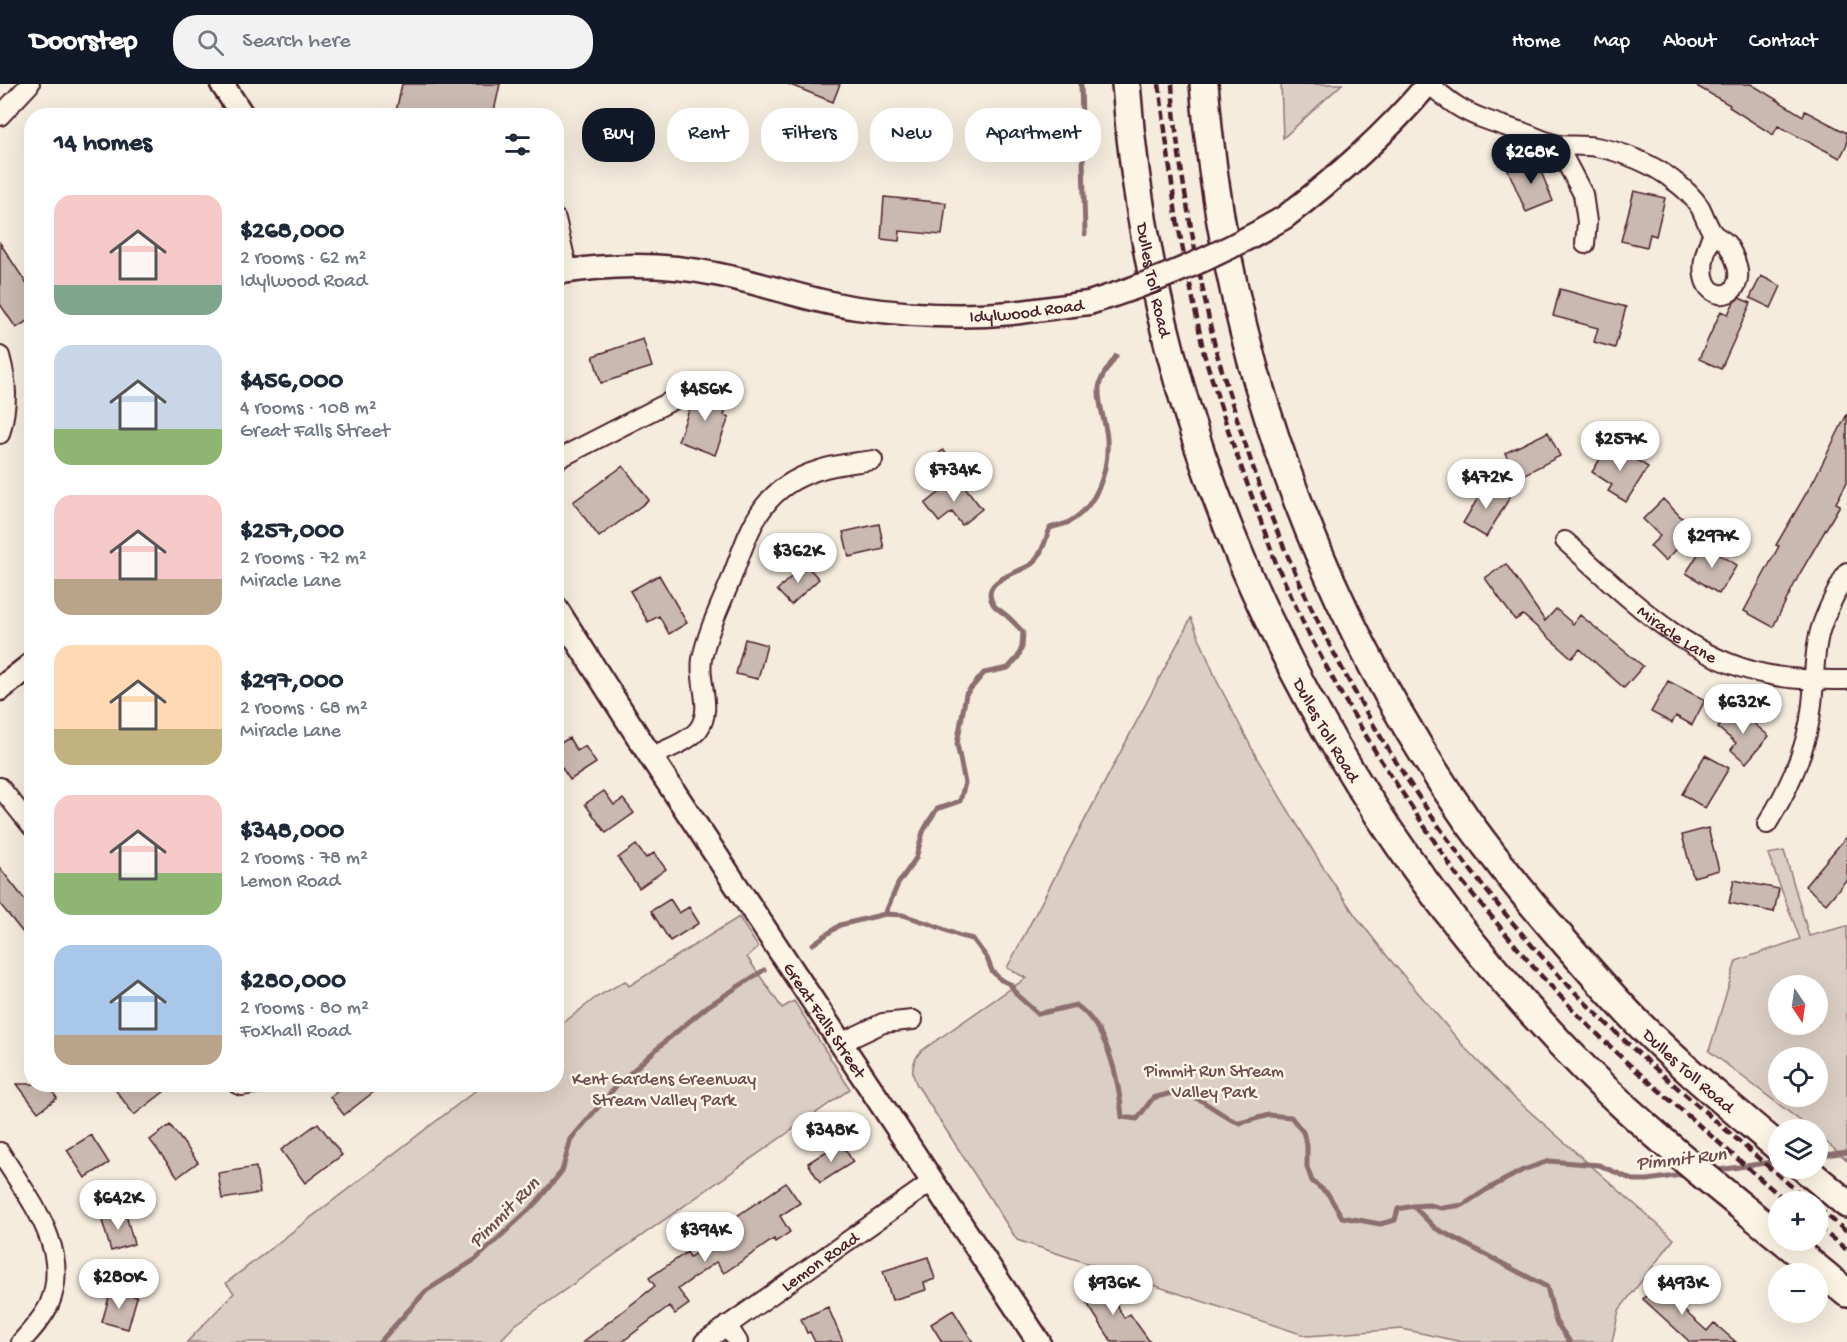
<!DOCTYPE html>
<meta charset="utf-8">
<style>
:root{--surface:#fff;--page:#f2f2f3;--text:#1f2937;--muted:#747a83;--accent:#111827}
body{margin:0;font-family:"Gochi Hand",sans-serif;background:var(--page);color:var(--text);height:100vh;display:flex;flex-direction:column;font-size:22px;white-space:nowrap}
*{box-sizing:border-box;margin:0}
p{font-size:20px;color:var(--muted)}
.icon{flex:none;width:33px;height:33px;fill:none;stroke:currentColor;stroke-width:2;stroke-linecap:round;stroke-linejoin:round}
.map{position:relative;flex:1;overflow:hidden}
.sheet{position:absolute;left:24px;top:24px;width:540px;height:984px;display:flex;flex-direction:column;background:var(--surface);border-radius:24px;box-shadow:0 6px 24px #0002}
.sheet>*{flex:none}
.banner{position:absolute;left:582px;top:24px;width:570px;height:54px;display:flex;gap:12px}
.needle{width:39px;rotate:167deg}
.tools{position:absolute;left:1768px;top:891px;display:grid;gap:12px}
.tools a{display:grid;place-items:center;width:60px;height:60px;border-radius:50%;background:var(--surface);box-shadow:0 6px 24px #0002;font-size:30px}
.price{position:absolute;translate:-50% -51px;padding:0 14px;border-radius:21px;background:#fff;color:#222;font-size:20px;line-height:39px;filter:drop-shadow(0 2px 3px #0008)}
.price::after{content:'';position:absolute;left:50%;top:36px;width:18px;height:14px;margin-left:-9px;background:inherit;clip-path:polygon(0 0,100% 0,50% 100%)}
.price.on{background:var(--accent);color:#fff}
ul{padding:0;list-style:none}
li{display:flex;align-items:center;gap:18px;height:150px;padding:0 30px}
li span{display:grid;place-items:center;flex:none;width:168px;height:120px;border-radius:18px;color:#555}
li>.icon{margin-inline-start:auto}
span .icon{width:72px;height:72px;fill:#fffc;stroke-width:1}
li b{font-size:26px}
h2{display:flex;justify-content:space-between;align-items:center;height:72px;padding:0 30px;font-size:26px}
.pill{padding:0 21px;border-radius:24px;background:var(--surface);box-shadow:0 6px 24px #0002;font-size:21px;line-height:54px}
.pill.on{background:var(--accent);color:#fff}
header{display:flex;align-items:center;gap:36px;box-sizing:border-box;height:84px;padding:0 30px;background:var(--accent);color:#fff}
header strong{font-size:28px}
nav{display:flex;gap:33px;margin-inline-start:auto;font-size:21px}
.search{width:420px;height:54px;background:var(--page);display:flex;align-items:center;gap:15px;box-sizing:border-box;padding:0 21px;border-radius:24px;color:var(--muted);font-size:22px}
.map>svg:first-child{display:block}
.green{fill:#dbcec4;stroke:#927678;stroke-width:1.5;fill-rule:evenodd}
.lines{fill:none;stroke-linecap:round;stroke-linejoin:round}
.stream{stroke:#8c6e70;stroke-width:5}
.building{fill:#cab9b1;stroke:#4a1f2b;stroke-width:1.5}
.minor-casing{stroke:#4a1f2b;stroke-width:22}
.major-casing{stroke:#4a1f2b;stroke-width:27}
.highway-casing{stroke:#4a1f2b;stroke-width:32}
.minor{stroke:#fcf5e5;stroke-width:18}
.major{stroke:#fcf5e5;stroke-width:22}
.highway{stroke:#fcf5e5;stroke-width:27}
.rail{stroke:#4a1f2b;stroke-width:4.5;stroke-dasharray:9 4.5;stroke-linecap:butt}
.major-bridge-casing{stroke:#4a1f2b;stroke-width:27;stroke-linecap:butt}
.major-bridge{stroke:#fcf5e5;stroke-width:22}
.labels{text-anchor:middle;stroke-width:5;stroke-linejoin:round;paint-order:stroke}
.street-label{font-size:18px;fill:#4a1f2b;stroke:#fcf5e5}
.park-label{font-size:18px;fill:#6e4b51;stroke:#fcf5e5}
.water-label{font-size:20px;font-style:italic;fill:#704d53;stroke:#fcf5e5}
</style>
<header>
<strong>Doorstep</strong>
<div class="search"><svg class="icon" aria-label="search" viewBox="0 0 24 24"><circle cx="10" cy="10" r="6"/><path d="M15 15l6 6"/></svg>Search here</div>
<nav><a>Home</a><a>Map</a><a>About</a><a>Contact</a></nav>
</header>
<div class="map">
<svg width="1847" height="1258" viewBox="0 0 1847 1258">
<rect width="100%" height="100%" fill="#f5ecde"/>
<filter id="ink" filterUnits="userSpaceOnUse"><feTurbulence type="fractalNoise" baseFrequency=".0167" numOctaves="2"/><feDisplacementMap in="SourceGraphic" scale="12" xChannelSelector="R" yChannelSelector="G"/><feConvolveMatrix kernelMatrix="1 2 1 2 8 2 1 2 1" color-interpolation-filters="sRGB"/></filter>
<g filter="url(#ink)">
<!-- green -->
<path class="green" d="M1281,0H1342L1283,54Z
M1191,534L1217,597L1259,678L1326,788L1355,831L1387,872L1466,965L1510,1010L1674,1155L1619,1226L1612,1258H1462L1402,1245L1307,1252L1017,1156L917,1001C910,988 912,977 921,967L1026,894L1007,884Z
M1784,767L1809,852L1847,842V1076L1818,1051V1046L1811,1045L1709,967L1736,877L1800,855L1768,770ZM1779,902H1818V940H1779ZM1779,974H1818V1012H1779Z
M739,833L758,863L747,873L782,924L794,917L850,1005L515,1241L499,1258H187L234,1209L226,1199L483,1001L556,1000L557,944L595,914L625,897L629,902Z"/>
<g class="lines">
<!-- stream -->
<path class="stream" d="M1081,0L1085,150
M885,830L898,800L916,774L923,748L929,737L937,725L960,717L965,699L957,660L966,610L984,589L1008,584L1018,573L1022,563L1023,548C1018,543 1013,537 1007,532C1002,527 996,525 993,520C978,494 1024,489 1034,478C1042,470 1046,455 1050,444C1055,442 1062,441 1067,439C1097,424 1109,386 1107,355C1106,338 1098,322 1099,304C1100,292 1110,282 1116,272
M813,860L840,841L885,830L903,831L933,841L960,852L973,855L987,874L992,887L1001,896L1010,900L1018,912L1038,930L1076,921C1108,943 1119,996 1122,1033L1137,1035L1153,1014L1179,1007L1202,1017L1230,1035L1240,1039L1269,1031L1291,1033L1303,1048L1307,1061V1083L1312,1097L1328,1110L1342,1133L1380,1140L1395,1136L1398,1125L1413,1122L1429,1121L1442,1124L1463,1121L1486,1106L1523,1086L1549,1077L1599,1081L1633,1096H1648L1688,1090
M1818,1072L1847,1068
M1712,1087L1779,1077
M1413,1122L1435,1144L1547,1203L1556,1238L1570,1258
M380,1258L426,1207L476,1175L536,1119L562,1087L571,1055L618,1000L669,954L708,922L764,886"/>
</g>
<!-- building -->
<path class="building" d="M402,0H500L493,32H395Z
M788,0H840L833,18Z
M1693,0H1751L1803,32L1805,27L1847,49V60L1840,74L1778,42L1773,51L1729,23L1730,21Z
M1536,75L1553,117L1526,128L1508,86Z
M1634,107L1665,114L1656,152L1650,150L1647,163L1621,157Z
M884,113L946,119L942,151L900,147L899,157L881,155Z
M0,159L32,208V234L16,244L0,220Z
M1761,192L1781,202L1771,224L1750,214Z
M1560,205L1626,223L1615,264L1594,258L1598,244L1553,232Z
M1739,214L1751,219L1721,285L1699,275L1721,227L1728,230L1734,218Z
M643,255L652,283L601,299L593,272Z
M697,304L729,316L724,331L729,333L715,371L678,357Z
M1847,330V398L1836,419L1840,421L1799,491L1773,543L1744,527L1779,462L1776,461L1814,396Z
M1548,348L1560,372L1517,394L1505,369Z
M1610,359L1648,383L1626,418L1608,407L1612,401L1592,388Z
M943,366L959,384L947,394L931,376Z
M623,382L649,416L599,453L573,418Z
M958,394L982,425L962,441L952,428L939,438L925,420Z
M1487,399L1510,413L1486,453L1463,439Z
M1663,415L1695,447L1665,477L1650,462L1660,452L1643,435Z
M879,440L884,465L849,473L843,448Z
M1704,461L1737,481L1719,510L1686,489Z
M805,480L819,495L791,521L777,506Z
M1506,480L1545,537L1556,525L1573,540L1580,531L1643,582L1624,604L1580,565L1572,574L1523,531L1515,536L1485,494Z
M659,491L687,539L669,550L659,532L648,538L630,507Z
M745,555L767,561L758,595L736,590Z
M1668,597L1705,616L1692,641L1676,632L1672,639L1651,628Z
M1735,624L1769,652L1746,679L1731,666L1736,659L1718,644Z
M569,654L577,667L585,662L596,679L570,696L562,684L556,688V662Z
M1705,671L1729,684L1705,724L1682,710Z
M604,707L614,721L623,715L634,729L606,749L585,720Z
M1708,744L1719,786L1693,793L1682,751Z
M1847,752V795L1826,820L1805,802Z
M636,761L646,774L654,769L666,785L639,804L618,774Z
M0,784L32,825V860L0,820Z
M1734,796L1779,805L1774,828L1729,819Z
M670,815L679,829L689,823L699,839L670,857L651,827Z
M17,1000H47L57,1014L38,1028Z
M111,1000H174L134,1031Z
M347,1000H384L344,1031L330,1013Z
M318,1039L342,1071L305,1099L281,1066Z
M170,1041L198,1078L178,1093L150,1056Z
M91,1051L109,1079L85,1094L67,1066Z
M841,1058L853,1078L820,1099L808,1079Z
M256,1083L260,1109L222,1115L218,1089Z
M786,1099L800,1119L780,1132L790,1148L775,1158L774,1155L724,1189L716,1178L678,1205L689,1220L675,1230L669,1222L622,1258H583L655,1202L649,1194L687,1168L690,1173L714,1156L710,1150Z
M125,1127L134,1160L111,1167L101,1133Z
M928,1173L935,1195L924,1199L926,1206L892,1216L883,1187Z
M1662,1195L1686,1216L1680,1223L1707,1247L1714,1239L1736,1258H1690L1643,1215Z
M1103,1197L1124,1234L1130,1230L1150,1258H1112L1081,1210Z
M111,1206L137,1213L128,1245L102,1238Z
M828,1223L843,1258H815L810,1248L807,1249L801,1235Z
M953,1226L973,1258H942L931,1240Z"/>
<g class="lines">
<!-- minor casing -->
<g class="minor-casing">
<g id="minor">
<path d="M1428,0C1438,7 1447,16 1457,22C1477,35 1503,41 1525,49C1536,53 1548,59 1559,61C1571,62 1584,61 1596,63C1621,67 1655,81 1674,97C1684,104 1693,113 1700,123C1704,131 1707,140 1712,148C1715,153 1722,154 1726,159C1729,162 1731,167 1733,171C1759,226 1676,227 1713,149"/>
<path d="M0,32L30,0"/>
<path d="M1557,61L1583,110L1587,138L1585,160"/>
<path d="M556,135L568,187"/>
<path d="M0,272C8,300 8,321 0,350"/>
<path d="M556,376L679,313"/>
<path id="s1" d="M1565,457C1625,510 1683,573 1765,590C1792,596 1819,596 1847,596"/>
<path d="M651,673C665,665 687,659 698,646C714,625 698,599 702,575C707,549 720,522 730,498C750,446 759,404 819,386C836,380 855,379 873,376"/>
<path d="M0,703L32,743"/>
<path d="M1767,740C1790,703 1808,664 1812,620C1815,596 1813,571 1820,547C1826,526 1837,507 1847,488"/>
<path d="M841,959L883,939L913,936"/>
<path d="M237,1000L242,1002L254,1000"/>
<path d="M0,1068C27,1113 73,1165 49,1221C42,1235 31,1247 21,1258"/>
<path d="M727,1241L738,1258"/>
<path id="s2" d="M704,1258L933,1097"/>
</g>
</g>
<!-- major casing -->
<g class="major-casing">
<g id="major">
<path d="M222,0L243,32"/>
<path d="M1285,133C1338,92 1385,51 1428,0"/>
<path id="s3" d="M556,189C609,180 663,179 715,190C763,199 809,217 857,224C908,231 961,234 1012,229C1038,226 1064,222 1089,219"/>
<path id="s4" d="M556,524L651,673L1039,1258"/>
<path d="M0,605L32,580"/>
</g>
</g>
<!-- highway casing -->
<g class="highway-casing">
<g id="highway">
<path id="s5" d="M1126,0C1154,377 1323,720 1587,987C1647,1047 1714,1100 1779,1153"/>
<path id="s6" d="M1204,0C1224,265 1316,521 1469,739C1498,779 1530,818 1563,856C1589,886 1615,916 1643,944C1686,987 1733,1025 1779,1064"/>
<path d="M1804,1084L1847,1120"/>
<path d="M1783,1156L1847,1209"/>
</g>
</g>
<!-- minor -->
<use href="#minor" class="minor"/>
<!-- major -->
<use href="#major" class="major"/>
<!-- highway -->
<use href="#highway" class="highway"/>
<!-- rail -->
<path class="rail" d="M1159,0L1176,131L1204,270L1231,355L1276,479L1306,545L1340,608L1378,672L1456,790L1535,885L1576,929L1623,975L1787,1118
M1172,0C1175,55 1185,111 1195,165C1202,200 1208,235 1217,270C1238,339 1260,411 1290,477C1353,621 1439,758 1544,875C1593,930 1647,978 1703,1026C1739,1057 1774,1088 1810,1118
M1818,1124L1847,1148
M1818,1143L1847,1166"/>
<!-- major-bridge casing -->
<g class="major-bridge-casing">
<path id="major-bridge" d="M1089,219C1160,197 1222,171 1285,133"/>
</g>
<!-- major-bridge -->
<use href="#major-bridge" class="major-bridge"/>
</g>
</g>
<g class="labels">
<!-- street labels -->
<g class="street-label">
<text dy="6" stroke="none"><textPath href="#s5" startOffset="198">Dulles Toll Road</textPath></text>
<text dy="6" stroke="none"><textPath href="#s3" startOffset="476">Idylwood Road</textPath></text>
<text dy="6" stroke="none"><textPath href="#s1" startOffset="146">Miracle Lane</textPath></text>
<text dy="6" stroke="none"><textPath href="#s5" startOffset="682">Dulles Toll Road</textPath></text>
<text dy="6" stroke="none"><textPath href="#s4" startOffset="492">Great Falls Street</textPath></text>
<text dy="6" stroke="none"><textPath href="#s6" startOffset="1126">Dulles Toll Road</textPath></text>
<text dy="6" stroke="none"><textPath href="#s2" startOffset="141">Lemon Road</textPath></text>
</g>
<!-- park labels -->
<g class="park-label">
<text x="1214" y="992">Pimmit Run Stream<tspan x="1214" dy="21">Valley Park</tspan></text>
<text x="664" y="1000">Kent Gardens Greenway<tspan x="664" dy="21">Stream Valley Park</tspan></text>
</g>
<!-- water labels -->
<g class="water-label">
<text transform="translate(1681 1073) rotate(-6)" y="7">Pimmit Run</text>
<text transform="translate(503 1127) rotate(-45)" y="7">Pimmit Run</text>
</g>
</g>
</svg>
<div class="tools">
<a><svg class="needle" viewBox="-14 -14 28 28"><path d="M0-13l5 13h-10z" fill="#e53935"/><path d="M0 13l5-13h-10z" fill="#747a83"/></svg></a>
<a><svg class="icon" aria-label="locate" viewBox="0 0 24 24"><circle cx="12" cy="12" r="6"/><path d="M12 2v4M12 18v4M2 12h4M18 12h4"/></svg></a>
<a><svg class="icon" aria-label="layers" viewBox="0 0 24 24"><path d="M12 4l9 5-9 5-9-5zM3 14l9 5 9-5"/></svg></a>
<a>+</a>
<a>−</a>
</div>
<b class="price on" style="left:1531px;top:101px">$268K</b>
<b class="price" style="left:705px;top:338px">$456K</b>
<b class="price" style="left:1620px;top:388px">$257K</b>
<b class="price" style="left:954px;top:419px">$734K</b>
<b class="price" style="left:1486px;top:426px">$472K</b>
<b class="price" style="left:1712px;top:485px">$297K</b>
<b class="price" style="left:798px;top:500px">$362K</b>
<b class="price" style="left:1743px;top:651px">$632K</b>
<b class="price" style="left:831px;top:1079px">$348K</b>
<b class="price" style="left:118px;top:1147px">$642K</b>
<b class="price" style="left:705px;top:1179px">$394K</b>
<b class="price" style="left:119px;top:1226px">$280K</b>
<b class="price" style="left:1113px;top:1232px">$936K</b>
<b class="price" style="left:1682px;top:1232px">$493K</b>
<div class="banner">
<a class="pill on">Buy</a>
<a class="pill">Rent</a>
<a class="pill">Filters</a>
<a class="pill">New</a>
<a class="pill">Apartment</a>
</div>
<section class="sheet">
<h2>14 homes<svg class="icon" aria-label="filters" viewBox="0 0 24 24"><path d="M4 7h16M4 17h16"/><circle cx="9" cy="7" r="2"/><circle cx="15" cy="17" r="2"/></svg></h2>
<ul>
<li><span style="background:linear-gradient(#f6c9c9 75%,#7fa58c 0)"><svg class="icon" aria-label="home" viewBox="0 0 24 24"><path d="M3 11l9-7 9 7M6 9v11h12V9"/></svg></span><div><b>$268,000</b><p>2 rooms · 62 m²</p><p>Idylwood Road</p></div></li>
<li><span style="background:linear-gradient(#c9d6e8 70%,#8fb573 0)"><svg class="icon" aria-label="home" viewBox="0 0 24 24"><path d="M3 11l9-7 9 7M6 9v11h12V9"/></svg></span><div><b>$456,000</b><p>4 rooms · 108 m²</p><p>Great Falls Street</p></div></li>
<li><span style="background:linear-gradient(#f6c9c9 70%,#b9a48a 0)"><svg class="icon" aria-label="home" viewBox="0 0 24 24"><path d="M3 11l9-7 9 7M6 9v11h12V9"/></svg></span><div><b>$257,000</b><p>2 rooms · 72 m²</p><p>Miracle Lane</p></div></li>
<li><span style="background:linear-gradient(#ffd9b3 70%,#c2b280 0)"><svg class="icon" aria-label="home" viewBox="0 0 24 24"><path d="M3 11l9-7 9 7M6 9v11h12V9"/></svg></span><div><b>$297,000</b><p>2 rooms · 68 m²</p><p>Miracle Lane</p></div></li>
<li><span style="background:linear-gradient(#f6c9c9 65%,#8fb573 0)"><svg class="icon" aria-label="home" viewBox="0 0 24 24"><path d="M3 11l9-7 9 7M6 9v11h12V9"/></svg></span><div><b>$348,000</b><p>2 rooms · 78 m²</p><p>Lemon Road</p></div></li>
<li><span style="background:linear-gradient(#a9c7e8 75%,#b9a48a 0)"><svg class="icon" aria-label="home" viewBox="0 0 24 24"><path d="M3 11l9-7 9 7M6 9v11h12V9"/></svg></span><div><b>$280,000</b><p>2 rooms · 80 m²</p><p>Foxhall Road</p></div></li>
</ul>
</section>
</div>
